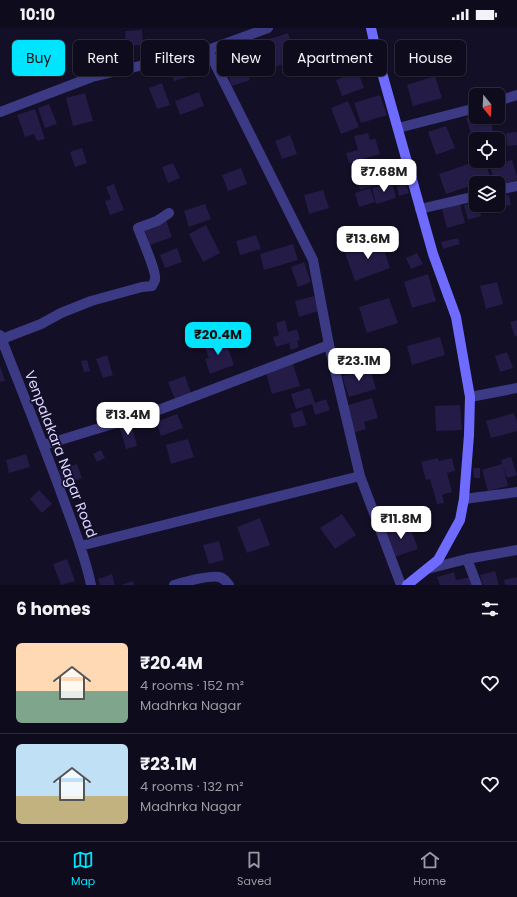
<!DOCTYPE html>
<meta charset="utf-8">
<style>
:root{--surface:#0e0b1c;--page:#171425;--text:#f1f3f6;--muted:#9b9ba3;--line:#2e2b3b;--accent:#00e5ff}
body{margin:0;font-family:Poppins,sans-serif;background:var(--page);color:var(--text);height:100vh;display:flex;flex-direction:column;font-size:15px;white-space:nowrap}
*{box-sizing:border-box;margin:0}
p{font-size:13px;color:var(--muted)}
.icon{flex:none;width:22px;height:22px;fill:none;stroke:currentColor;stroke-width:2;stroke-linecap:round;stroke-linejoin:round}
.map{position:relative;height:557px;overflow:hidden}
.panel{display:flex;flex-direction:column;background:var(--surface);flex:1}
.panel>*{flex:none}
.hud{position:absolute;left:12px;top:12px;width:493px;height:36px;display:flex;gap:8px}
.needle{width:26px;rotate:162deg}
.controls{position:absolute;left:469px;top:60px;display:grid;gap:8px}
.controls a{display:grid;place-items:center;width:36px;height:36px;border-radius:6px;background:var(--surface);box-shadow:0 1px 3px #0004,0 0 0 1px var(--line);font-size:20px}
.price{position:absolute;translate:-50% -34px;padding:0 9px;border-radius:8px;background:#fff;color:#222;font-size:13px;line-height:26px;filter:drop-shadow(0 1px 2px #0008)}
.price::after{content:'';position:absolute;left:50%;top:24px;width:12px;height:9px;margin-left:-6px;background:inherit;clip-path:polygon(0 0,100% 0,50% 100%)}
.price.selected{background:var(--accent);color:#111}
ul{padding:0;list-style:none}
li{display:flex;align-items:center;gap:12px;height:100px;padding:0 16px}
li+li{border-top:1px solid var(--line)}
li span{display:grid;place-items:center;flex:none;width:112px;height:80px;border-radius:6px;color:#555}
li>.icon{margin-inline-start:auto}
span .icon{width:48px;height:48px;fill:#fffc;stroke-width:1}
li b{font-size:17px}
h2{display:flex;justify-content:space-between;align-items:center;height:48px;padding:0 16px;font-size:17px}
.tag{padding:0 14px;border-radius:6px;background:var(--surface);box-shadow:0 1px 3px #0004,0 0 0 1px var(--line);font-size:14px;line-height:36px}
.tag.selected{background:var(--accent);color:#111}
.status{display:flex;justify-content:space-between;align-items:center;height:28px;padding:0 20px;background:var(--surface);direction:ltr}
.status svg{height:11px;fill:currentColor}
.tabs{display:flex;justify-content:space-around;align-items:center;height:56px;border-top:1px solid var(--line);background:var(--surface);font-size:11px;color:var(--muted)}
.tabs a{display:grid;justify-items:center;gap:2px}
.tabs .selected{color:var(--accent)}
.map>svg:first-child{display:block}
.building{fill:#241b47}
.lines{fill:none;stroke-linecap:round;stroke-linejoin:round}
.minor{stroke:#3d3a85;stroke-width:10}
.tertiary{stroke:#3d3a85;stroke-width:10}
.secondary{stroke:#6f6bff;stroke-width:10}
.labels{text-anchor:middle;stroke-width:3.5;stroke-linejoin:round;paint-order:stroke}
.street-label{font-size:14px;fill:#d9d4ff;stroke:#130f26}
</style>
<div class="status"><b>10:10</b><svg viewBox="0 0 49 12"><path d="M0 12V9h3v3zM5 12V6h3v6zM10 12V3h3v9zM15 12V0h3v12zM26 1h20v11H26zM47 4h2v5h-2z"/></svg></div>
<div class="map">
<svg width="517" height="557" viewBox="0 0 517 557">
<rect width="100%" height="100%" fill="#130f26"/>
<!-- building -->
<path class="building" d="M142,2L143,17L126,18L125,3Z
M288,5L296,32L274,39L266,12Z
M255,13L257,19L234,27L232,21Z
M355,15L361,38L338,45L331,22Z
M82,19L88,29L80,33L75,23Z
M49,20L57,35L47,40L39,25Z
M193,29L198,46L174,53L169,36Z
M267,29L272,42L260,47L255,33Z
M243,33L250,52L232,58L225,39Z
M358,44L364,60L342,68L336,52Z
M435,48L442,70L413,78L407,57Z
M162,55L170,77L157,81L149,60Z
M199,64L204,78L180,87L175,73Z
M85,65L93,93L73,98L66,70Z
M380,67L387,87L361,95L354,75Z
M348,73L359,99L341,106L331,80Z
M49,76L57,96L45,100L38,80Z
M35,81L45,111L37,113L34,106L25,109L17,87Z
M476,87V89H489L495,109L487,111H476V114L474,115L466,90Z
M446,98L455,120L436,127L428,104Z
M517,104V117L507,118L506,105Z
M368,105L370,112L375,110L380,126L349,135L346,125L358,122L354,108Z
M290,107L297,126L282,131L275,113Z
M82,120L87,135L75,139L70,124Z
M382,130L385,141L377,144L380,156L360,162L353,139Z
M512,132L517,148V152L498,157V155H495L490,138Z
M477,133H485L491,152L480,155H476V156L446,166L439,146Z
M173,135L180,150L168,155L162,139Z
M241,140L247,156L228,163L222,147Z
M405,152L409,165L399,168L396,155Z
M392,154L396,170L376,176L372,160Z
M114,156L124,182L110,187L105,173L111,171L106,159Z
M370,160L375,174L359,179L355,165Z
M323,162L329,180L309,186L304,167Z
M509,167L511,177L494,180V177H498V169Z
M476,174V177H478L481,188L468,192L464,177Z
M205,176L211,191L189,199L184,183Z
M460,176L465,195L447,200L442,181Z
M166,192L172,209L150,217L144,200Z
M206,197L220,225L203,234L189,206Z
M256,207L261,221L240,227L236,213Z
M458,210L460,216L443,221L441,214Z
M381,212L390,240L355,253L345,225Z
M293,216L298,232L264,242L260,226Z
M177,220L182,234L165,240L160,227Z
M417,225L423,236L411,241L406,230Z
M304,234L311,254L298,259L291,239Z
M428,246L436,273L412,280L404,254Z
M497,254L503,276L486,281L480,258Z
M314,268L319,283L299,289L295,273Z
M389,270L398,295L367,305L359,279Z
M285,292L288,304L297,301L300,312L297,313L299,319L291,322L289,315L276,319L273,309L279,307L276,295Z
M517,292V308L515,309L510,294Z
M224,309L234,337L210,346L205,331L209,330L204,316Z
M440,309L445,327L412,337L407,318Z
M507,324L513,340L500,344L495,328Z
M107,327L113,347L103,350L96,331Z
M87,332L90,343L84,344L81,333Z
M293,336L300,358L272,366L266,345Z
M0,338L5,353L0,354Z
M370,340L376,361L349,369L342,348Z
M185,348L191,365L175,371L168,354Z
M310,360L315,375L326,371L330,382L315,387L312,376L296,381L291,366Z
M372,370L378,390L364,394L366,401L353,405L345,378Z
M460,377L462,402L436,403L435,378Z
M302,382L307,397L294,400L290,386Z
M514,385L517,394V403L491,410L486,393Z
M177,386L183,400L161,408L156,394Z
M131,395L137,418L126,421L119,398Z
M188,411L194,429L171,436L166,417Z
M101,422L105,430L97,434L93,426Z
M26,426L30,439L9,445L6,432Z
M511,429L517,447L507,450L503,438L508,458L488,463L482,442L502,436L501,432Z
M438,430L439,433L452,430L455,443L447,445L452,464L442,467L444,475L437,476L430,451L426,452L421,434Z
M77,436L82,450L64,457L59,442Z
M473,440H480V450H474Z
M39,462L52,476L42,485L30,471Z
M342,486L356,507L335,521L320,500Z
M260,490L270,517L247,525L237,499Z
M399,496L402,504L411,501L418,521L394,529L384,501Z
M219,513L224,532L209,536L203,517Z
M67,531L75,553L61,557L53,536Z
M495,543L499,557H483L480,547Z
M454,544L456,552L471,549L473,557H440L437,549Z
M112,546L115,557H100L98,551Z
M517,549V557H505L504,552Z
M133,553L134,557H121Z"/>
<g class="lines">
<!-- minor -->
<path class="minor" d="M208,22L313,232L329,317L360,448L401,557
M498,73L517,67
M398,100L476,80
M498,162L517,158
M420,181L476,168
M0,307C21,361 43,415 63,470C73,498 85,527 91,557
M2,311L41,296L61,285L91,273L142,259L152,258C153,256 154,254 155,252C157,244 141,209 138,200L157,193L169,185
M470,369L517,360
M44,417L93,402L156,383L329,317
M464,471L517,464
M80,518L360,448
M467,531L477,557
M427,541L467,531L517,522
M174,557C183,554 210,547 219,549C224,550 226,553 229,557"/>
<!-- tertiary -->
<path class="tertiary" d="M0,84L92,49L208,22L268,0"/>
<!-- secondary -->
<path class="secondary" d="M371,0L377,27L433,226L456,289L470,369L469,407L464,471L460,492L438,532L407,557"/>
</g>
<g class="labels">
<!-- street labels -->
<g class="street-label">
<text transform="translate(61 426) rotate(69)" y="5">Venpalakara Nagar Road</text>
</g>
</g>
</svg>
<div class="controls">
<a><svg class="needle" viewBox="-14 -14 28 28"><path d="M0-13l5 13h-10z" fill="#e53935"/><path d="M0 13l5-13h-10z" fill="#9b9ba3"/></svg></a>
<a><svg class="icon" aria-label="locate" viewBox="0 0 24 24"><circle cx="12" cy="12" r="6"/><path d="M12 2v4M12 18v4M2 12h4M18 12h4"/></svg></a>
<a><svg class="icon" aria-label="layers" viewBox="0 0 24 24"><path d="M12 4l9 5-9 5-9-5zM3 14l9 5 9-5"/></svg></a>
</div>
<b class="price" style="left:384px;top:165px">₹7.68M</b>
<b class="price" style="left:368px;top:232px">₹13.6M</b>
<b class="price selected" style="left:218px;top:328px">₹20.4M</b>
<b class="price" style="left:359px;top:354px">₹23.1M</b>
<b class="price" style="left:128px;top:408px">₹13.4M</b>
<b class="price" style="left:401px;top:512px">₹11.8M</b>
<div class="hud">
<a class="tag selected">Buy</a>
<a class="tag">Rent</a>
<a class="tag">Filters</a>
<a class="tag">New</a>
<a class="tag">Apartment</a>
<a class="tag">House</a>
</div>
</div>
<section class="panel">
<h2>6 homes<svg class="icon" aria-label="filters" viewBox="0 0 24 24"><path d="M4 7h16M4 17h16"/><circle cx="9" cy="7" r="2"/><circle cx="15" cy="17" r="2"/></svg></h2>
<ul>
<li><span style="background:linear-gradient(#ffd9b3 60%,#7fa58c 0)"><svg class="icon" aria-label="home" viewBox="0 0 24 24"><path d="M3 11l9-7 9 7M6 9v11h12V9"/></svg></span><div><b>₹20.4M</b><p>4 rooms · 152 m²</p><p>Madhrka Nagar</p></div><svg class="icon" aria-label="heart" viewBox="0 0 24 24"><path d="M12 20l-8-8c-3-5 5-10 8-4 3-6 11-1 8 4z"/></svg></li>
<li><span style="background:linear-gradient(#bfe0f5 65%,#c2b280 0)"><svg class="icon" aria-label="home" viewBox="0 0 24 24"><path d="M3 11l9-7 9 7M6 9v11h12V9"/></svg></span><div><b>₹23.1M</b><p>4 rooms · 132 m²</p><p>Madhrka Nagar</p></div><svg class="icon" aria-label="heart" viewBox="0 0 24 24"><path d="M12 20l-8-8c-3-5 5-10 8-4 3-6 11-1 8 4z"/></svg></li>
</ul>
</section>
<nav class="tabs">
<a class="selected"><svg class="icon" aria-label="map" viewBox="0 0 24 24"><path d="M3 6l6-2 6 2 6-2v14l-6 2-6-2-6 2zM9 4v14M15 6v14"/></svg>Map</a>
<a><svg class="icon" aria-label="saved" viewBox="0 0 24 24"><path d="M7 4h10v16l-5-4-5 4z"/></svg>Saved</a>
<a><svg class="icon" aria-label="home" viewBox="0 0 24 24"><path d="M3 11l9-7 9 7M6 9v11h12V9"/></svg>Home</a>
</nav>
